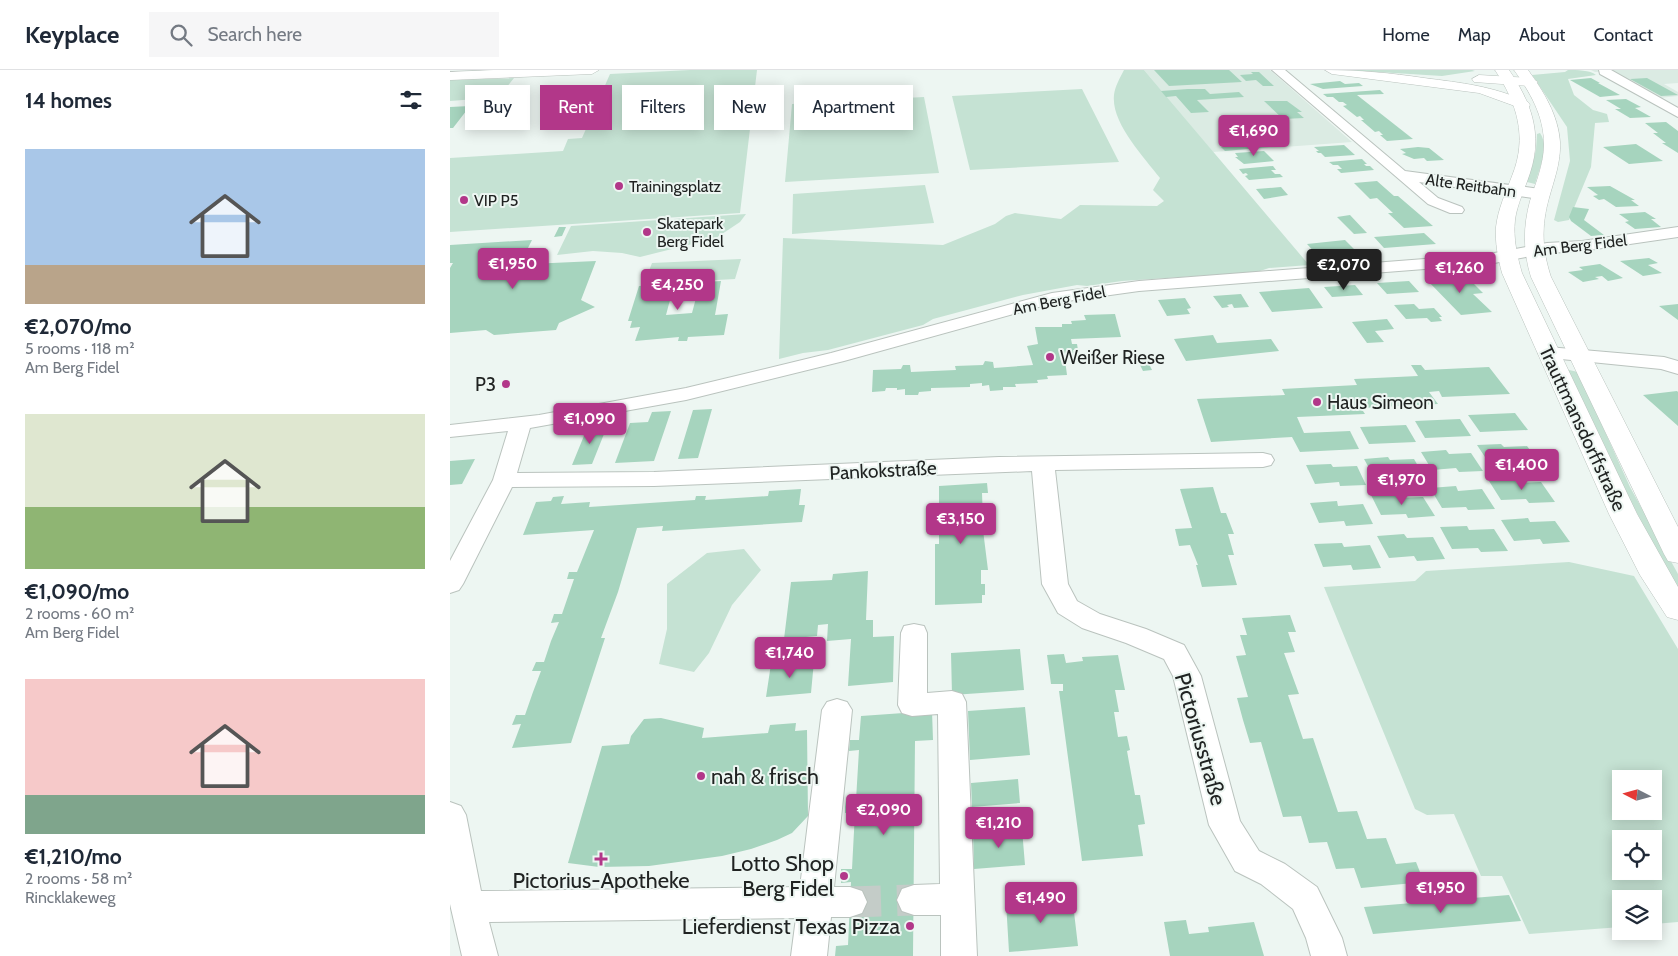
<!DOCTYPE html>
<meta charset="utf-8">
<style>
:root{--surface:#fff;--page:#f6f6f7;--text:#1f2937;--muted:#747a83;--line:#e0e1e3;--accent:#b23789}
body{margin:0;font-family:Cabin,sans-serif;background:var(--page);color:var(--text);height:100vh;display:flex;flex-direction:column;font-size:19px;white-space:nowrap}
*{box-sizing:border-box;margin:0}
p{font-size:16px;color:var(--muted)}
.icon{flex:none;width:28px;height:28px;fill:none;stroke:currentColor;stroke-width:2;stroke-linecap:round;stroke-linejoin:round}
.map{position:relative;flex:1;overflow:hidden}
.details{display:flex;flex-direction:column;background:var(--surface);width:450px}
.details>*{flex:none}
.top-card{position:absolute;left:15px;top:15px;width:475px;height:45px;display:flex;gap:10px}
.needle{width:32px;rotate:276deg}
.fabs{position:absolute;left:1162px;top:700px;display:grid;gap:10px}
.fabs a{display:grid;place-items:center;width:50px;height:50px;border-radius:0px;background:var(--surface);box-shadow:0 2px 12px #0003;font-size:25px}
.price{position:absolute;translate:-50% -42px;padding:0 11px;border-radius:5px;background:var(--accent);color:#fff;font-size:16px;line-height:32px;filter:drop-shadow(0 1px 2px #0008)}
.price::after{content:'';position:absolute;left:50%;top:30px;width:15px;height:11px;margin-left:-8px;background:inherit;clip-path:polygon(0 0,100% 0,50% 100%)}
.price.active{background:#222;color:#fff}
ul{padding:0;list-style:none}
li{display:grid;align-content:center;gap:10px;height:265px;padding:0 25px}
li span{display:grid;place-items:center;height:155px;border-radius:0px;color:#555}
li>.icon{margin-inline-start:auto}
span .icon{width:90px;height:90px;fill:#fffc;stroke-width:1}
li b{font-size:21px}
h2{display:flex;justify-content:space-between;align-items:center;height:60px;padding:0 25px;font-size:21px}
.pill{padding:0 18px;border-radius:0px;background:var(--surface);box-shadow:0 2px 12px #0003;font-size:18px;line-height:45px}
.pill.active{background:var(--accent);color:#fff}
header{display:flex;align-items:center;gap:30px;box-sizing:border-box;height:70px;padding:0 25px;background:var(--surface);border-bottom:1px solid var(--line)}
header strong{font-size:24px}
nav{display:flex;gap:28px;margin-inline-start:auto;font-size:18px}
.search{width:350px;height:45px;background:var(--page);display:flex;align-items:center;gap:12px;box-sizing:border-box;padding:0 18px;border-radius:0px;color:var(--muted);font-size:19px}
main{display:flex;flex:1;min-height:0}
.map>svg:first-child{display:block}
.built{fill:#dbebe3}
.green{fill:#c5e2d3;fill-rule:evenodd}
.building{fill:#a6d4be;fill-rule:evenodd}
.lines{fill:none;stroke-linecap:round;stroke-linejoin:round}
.street-tunnel{stroke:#c4ccc8;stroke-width:31;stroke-dasharray:31 16;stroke-linecap:butt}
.street-casing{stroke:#bac3be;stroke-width:2}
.secondary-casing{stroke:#bac3be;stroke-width:1}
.primary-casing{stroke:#bac3be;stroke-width:1}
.street{fill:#fff;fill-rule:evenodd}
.secondary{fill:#fff;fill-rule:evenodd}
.primary{fill:#fff;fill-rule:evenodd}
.poi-dot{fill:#b23789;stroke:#edf6f2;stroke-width:2}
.labels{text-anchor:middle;stroke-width:4;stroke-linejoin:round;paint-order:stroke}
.far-street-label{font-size:16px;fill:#202322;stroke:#edf6f2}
.far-poi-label{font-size:16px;fill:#202322;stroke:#edf6f2;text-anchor:start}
.poi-label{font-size:19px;fill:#202322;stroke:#edf6f2;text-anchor:start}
.street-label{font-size:19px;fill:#202322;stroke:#edf6f2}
.near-street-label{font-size:22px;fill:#202322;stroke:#edf6f2}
.near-poi-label{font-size:22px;fill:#202322;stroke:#edf6f2;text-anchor:end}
</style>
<header>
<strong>Keyplace</strong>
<div class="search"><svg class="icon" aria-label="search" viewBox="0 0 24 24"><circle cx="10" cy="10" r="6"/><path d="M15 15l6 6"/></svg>Search here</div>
<nav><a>Home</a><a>Map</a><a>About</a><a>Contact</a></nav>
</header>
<main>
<section class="details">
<h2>14 homes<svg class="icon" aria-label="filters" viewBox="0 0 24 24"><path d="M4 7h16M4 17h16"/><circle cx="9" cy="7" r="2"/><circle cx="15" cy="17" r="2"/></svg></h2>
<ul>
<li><span style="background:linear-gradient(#a9c7e8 75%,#b9a48a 0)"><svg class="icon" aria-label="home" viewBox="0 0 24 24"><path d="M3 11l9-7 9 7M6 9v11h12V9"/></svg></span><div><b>€2,070/mo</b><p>5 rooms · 118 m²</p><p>Am Berg Fidel</p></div></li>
<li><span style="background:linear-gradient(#dfe7d0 60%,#8fb573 0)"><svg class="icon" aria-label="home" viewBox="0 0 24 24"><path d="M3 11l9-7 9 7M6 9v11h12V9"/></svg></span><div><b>€1,090/mo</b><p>2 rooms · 60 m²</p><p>Am Berg Fidel</p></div></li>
<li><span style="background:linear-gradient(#f6c9c9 75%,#7fa58c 0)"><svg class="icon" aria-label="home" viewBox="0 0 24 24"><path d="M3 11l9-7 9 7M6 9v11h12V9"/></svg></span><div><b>€1,210/mo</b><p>2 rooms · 58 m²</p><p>Rincklakeweg</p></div></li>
</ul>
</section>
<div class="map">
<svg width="1228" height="886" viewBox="0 0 1228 886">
<rect width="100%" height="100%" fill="#edf6f2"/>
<!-- built -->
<path class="built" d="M694,0H820L902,72L763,82Z
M1141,0H1228V13L1214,14L1228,22V26L1209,28L1159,1L1145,2Z"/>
<!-- green -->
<path class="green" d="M240,0H307L290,143L0,162V88L113,81L118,69L132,68L160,4Z
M674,0H694L859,195L819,198L807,202L672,211L637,216L627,215L573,225L483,249L473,255L378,280L353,283L329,289L333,168L493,175L545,154L556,146L565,143L611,149L630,135L707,136L714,131L703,120L710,108C694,87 661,53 664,25C665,16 670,8 674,0Z
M896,0H1022L1025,1L992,6Z
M1118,0C1127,0 1140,0 1146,5L1118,9L1124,25L1143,40L1157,44L1159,52L1145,53L1141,97L1119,150L1108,152L1104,150L1120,91L1117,57L1082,5L1115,2Z
M64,8L35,44H27L31,37L26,29L0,31V10Z
M632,19L669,92L520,100L502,26Z
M474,27L489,103L335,112L342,34Z
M1090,63C1100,77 1089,99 1085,114L1077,112L1086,80L1087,64Z
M475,115L484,153L342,164L343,124Z
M296,144L290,152L266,168L190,187L172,183L143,181L107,185L121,156Z
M291,189L285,209L194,214L202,193Z
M1119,300L1128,302L1180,417L1228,504V518C1187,448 1152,374 1117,301Z
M294,479L311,500L282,535L259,583L244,602L209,594L217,559V514L257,483Z
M1119,492L1184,506L1228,579V852L1204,854V829H1171V857L1079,864L1052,806H1031L1004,744L977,745L965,739L874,517L965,511L976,501ZM1171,709H1204V741H1171ZM1171,769H1204V801H1171Z"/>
<!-- building -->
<path class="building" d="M704,0H779L792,12L719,16Z
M801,2H809L824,16H813L806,10L796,11L790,5L803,4Z
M1141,8L1150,13H1148L1170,25L1150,27L1120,10Z
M1197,8L1228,25L1211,26L1180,9Z
M890,11L895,14L909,13L913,16L873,19L860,14Z
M738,19H755L760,24L789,22L794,27L747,30L759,42L741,43L726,26L716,27L711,21Z
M930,20L934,24L907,25L963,69L937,71L930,65H933L929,61L925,62L911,50H914L910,46L907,47L893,36L897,35L893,32H889L883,27H877L873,24Z
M1176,29L1191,37L1185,38L1201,47L1180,48L1165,39H1171L1156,30Z
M814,31H837L852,42H847L854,48L833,49Z
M20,36L3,58H0V37Z
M1216,52L1228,61V83L1212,73H1216L1203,63H1208L1195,53Z
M820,54L828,61H808L805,57Z
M815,73L819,77L775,81L771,77Z
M1186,74L1213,91L1179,94L1153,77Z
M894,75L905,85L875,87L871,83H868L866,81H869L864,77Z
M968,77L979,78L994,90L977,91L974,88L964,89L952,84L956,83L950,79Z
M814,81L824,91L794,94L785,87H788L785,83Z
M912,89L917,94H914L916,96H920L924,100L891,103L887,99H892L888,95H883L879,92Z
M823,96L826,100H821L825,104H830L833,107L799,110L795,106L798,105L796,103L793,104L789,99Z
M927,111L944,126H948L983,156L954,158L938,143H943L927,128L920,129L904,113Z
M1160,116L1185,130H1181L1189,136L1166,137L1154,129L1149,130L1143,126L1148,125L1137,117Z
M831,117L838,125L814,129L806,119Z
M1123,137L1139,139L1134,150L1154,165L1141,166L1121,151L1119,147Z
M1195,142L1206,149H1201L1211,157L1185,159L1175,152L1179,151L1169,144Z
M900,145L917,163L904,164L887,147Z
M109,157H116L112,166L104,167Z
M974,163L986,174L934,178L924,167Z
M82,170L67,200L80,194L146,191L131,230L145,237L109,253L106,260L44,265L36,260L0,263V198L3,193H0V175Z
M895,170L907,182L878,183L880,185L868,186L857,174Z
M1199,188L1208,193L1198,195L1212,203L1193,206L1170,191Z
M1150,194L1173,208L1158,211L1152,206L1145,207L1149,209L1133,212L1118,202L1133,200L1129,197Z
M1016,206L1033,223L1023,224L1042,242L1011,245L976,209Z
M271,211L265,245L278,244L274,265L238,267L237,271H228L229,267L185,271L190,257L180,258L182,251H178L189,216ZM246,228L242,243L216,245L220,230Z
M959,211L969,222L937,224L927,213Z
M905,215L913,225L882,227L874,217Z
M859,218L873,238L822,242L809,222Z
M791,224L799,237L784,238L782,234L777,235L779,237L772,238L763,226Z
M735,228L741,238L737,239L740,244L717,246L708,230Z
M964,234L969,239L984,238L992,247H989L992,251L981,252L977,248L956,249L944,235Z
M1228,234V250L1209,236Z
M665,244L671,267L621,269L622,274H627L628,280H623L624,284H619L620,290H615L617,305L597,306L598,309L587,310L588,313L565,314L566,317H553V320L540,321L539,315L532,316V313L520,314V317L481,318V321L469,322L468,325H455V319L447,320V318H436L435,321L422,322L423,300L451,299L453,295H460L461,302L506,300L505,296L533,295L535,291L543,292L544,298L583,295L577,276L588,274L585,257H612V254H622L621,251L636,250L634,245Z
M937,249L944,259L925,261L934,272L917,273L902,252Z
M763,265L767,273L821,269L829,281L736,291L724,269Z
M698,292L702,300L693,301L689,293Z
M961,295H971L975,300L1039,297L1060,324L992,327L989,321L979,322L988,334L911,338L915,344L847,347L854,363L900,361L909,379L850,382L842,367L761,372L747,329L835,325L832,319L907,315L904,309L968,306Z
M1228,322V356L1193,325L1227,321Z
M262,339L248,388L228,389L243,340Z
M221,341L204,391L165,393L180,353L198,352L202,342Z
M1065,343L1078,360L1030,362L1018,345Z
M1010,349L1021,366L975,368L965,351Z
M158,354L142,394L122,395L138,356Z
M956,355L966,372L919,374L910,357Z
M1051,374L1054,377L1077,376L1090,394L1065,395L1063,392L1039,393L1027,375Z
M996,380L999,384L1021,383L1033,401L1009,402L1006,398L982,400L971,382Z
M938,387L940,390L964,389L975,408L950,409L947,406L924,407L914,389Z
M25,389L12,414L0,415V391Z
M881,394L883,397L907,396L916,415L890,416L889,412L865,414L856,395Z
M1064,409L1067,413L1091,412L1105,432L1079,433L1076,429L1051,430L1039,411Z
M537,413L538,423H532L533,450H539L540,460H533L538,500H531V514H535V525H532V533L485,535V474H489V452H485V437H489V416Z
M1006,416L1008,421L1032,419L1045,439L1018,440L1016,437L992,438L980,418Z
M763,417L771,443H776L784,464H778L784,485H778L787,515L752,517L746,495H748L740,475L729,476L725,459L742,458L730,419Z
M351,419L349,435H355L352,452L212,461L213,456L187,458L168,522L151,568H155L121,673L62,678L71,654L62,655L66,645H75L83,622L91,601H82L86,592H94L101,571L109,552L101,553L104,544H112L124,509H117L119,502H127L144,460L73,465L86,432L101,431L103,427L114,426L111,434L140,432L139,437L245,430L246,426H256L255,430L318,426L319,421Z
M947,424L949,428L973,427L985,446L958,448L956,444L931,445L921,425Z
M887,431L888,436L913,434L923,454L896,456L894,451L869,453L860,433Z
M1078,448L1080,452L1105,451L1120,472L1093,474L1090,469L1064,471L1051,450Z
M1017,456L1019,460L1044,459L1058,481L1031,482L1028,478L1002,479L990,457Z
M954,464L957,468L983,467L995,489L967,491L964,486L939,488L927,466Z
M892,473L894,477L920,475L931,498L903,500L901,495L873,497L864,474Z
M418,501L416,550H423V567L444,566L443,612L398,616L401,569L377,571L378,554L368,555L367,566L334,569L341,512L382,510L383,504Z
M840,545L846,562H838L845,582L834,583L849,624L838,625L853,669L863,668L888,742L907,741L917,769L936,768L946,794L966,792L974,812L911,818L904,798L886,799L877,772L859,773L851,746L833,747L811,672L800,673L793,650L787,628L798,627L786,586L796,585L790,565H797L792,548Z
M570,579L574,620L502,625L501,583Z
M614,584L616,593L633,591L632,587L668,585L675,620H665L669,642H664L668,667L677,666L680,680L677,681L685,725H690L695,754L688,755L693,786L632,791L609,621H613V614H601L597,585Z
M364,591L361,623L316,627L321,594Z
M575,637L580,685L520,690L518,641Z
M482,641L483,670L465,671L463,886H385L386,876L398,875L401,812L391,813V799H402L405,742L395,743V737L396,731L406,730L409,680L399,681L400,670H409L411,646Z
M211,648L254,658L252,668L318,663L320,655L346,653L345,661L357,660L358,746L342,763L327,770L301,779L272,786L199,796L149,797L118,793L152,676L179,674L181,666L194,649Z
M568,709L570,733L522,737L521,713Z
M572,759L575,795L524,799L523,763Z
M622,825L628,876L559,882L556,832Z
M1059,825L1071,851L923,864L914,837Z
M736,850L739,864L759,862L758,857L804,852L814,886H720L714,852Z"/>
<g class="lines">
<!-- street-tunnel -->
<path class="street-tunnel" d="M400,832L464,830"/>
<!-- street casing -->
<g class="street-casing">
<path id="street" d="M822,0H835L955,101L1090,119L1095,121L1098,124L1095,127L1090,129L969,112L988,128L1012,137L1014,140L1012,143H1000L978,134Z
M1149,0H1161L1228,38V47L1150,4Z
M1228,157V167L1132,181L1097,183L1039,194L689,221L603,233L394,291L236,330L80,358L67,403L204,402L549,387L813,383L821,385L824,390L821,395L813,397L605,400L618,514L627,531L650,544L696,559L734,575L751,606L790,751L809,781L835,794L867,817L892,868L897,886H861L856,868L843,839L811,814L785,801L759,755L723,606L714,589L676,573L632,558L608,543L592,514L582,401L204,416L62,417L13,514L9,520L0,523V491L43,410L58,361L0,367V355L89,345L236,318L381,283L602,223L689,211L1039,184L1097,173L1132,171Z
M1098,277L1214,287L1228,291V304L1211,299L1091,287L1088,283L1091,279Z
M464,554L474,556L477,563V623L502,621L512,624L516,632L527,886H491V845H464L452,841L447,830L452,819L464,815L490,814L488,644L462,646L452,643L448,635L451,563L454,556Z
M387,629L397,632L402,640L384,817H400L412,821L417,832L412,843L400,847H381L377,886H341L346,848L39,852L48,886H12L0,834V732L11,736L16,745L31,821L350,817L372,640L377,632Z"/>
</g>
<!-- secondary casing -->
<g class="secondary-casing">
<path id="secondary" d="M1045,0H1059C1081,32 1093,64 1080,103C1075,119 1067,134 1065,150C1063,168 1067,186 1072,203L1187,444L1228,517V550L1217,547L1190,505L1159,444L1052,203C1048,188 1045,173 1046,157C1048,139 1056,122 1062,106C1078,67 1067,33 1045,0Z
M1064,0H1078C1094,22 1108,45 1110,72C1111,92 1104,110 1099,128C1091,156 1092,180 1101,207L1228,457V493L1218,491L1214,484L1081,207C1073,181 1073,157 1080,131C1086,112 1094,94 1094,74C1094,46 1080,22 1064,0Z"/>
</g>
<!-- primary casing -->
<g class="primary-casing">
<path id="primary" d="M44,0H149L142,4L0,10V2Z
M875,0C909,0 941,3 974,8C1013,13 1042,16 1078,32L1080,35L1078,38L1073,39L1029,23L882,4Z
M1029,5L1081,8L1088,12L1081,16L1024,12L1022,9Z"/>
</g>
<!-- street -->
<use href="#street" class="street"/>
<!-- secondary -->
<use href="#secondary" class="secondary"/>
<!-- primary -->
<use href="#primary" class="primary"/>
</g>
<!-- markers -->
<g class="poi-dot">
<circle cx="169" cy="116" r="5"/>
<circle cx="14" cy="130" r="5"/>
<circle cx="197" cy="162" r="5"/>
<circle cx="600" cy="287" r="5"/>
<circle cx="56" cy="314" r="5"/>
<circle cx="867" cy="332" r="5"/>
<circle cx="251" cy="706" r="5"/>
<path d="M148.5 781.5h5v5h5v5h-5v5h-5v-5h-5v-5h5z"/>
<circle cx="394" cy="806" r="5"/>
<circle cx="460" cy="856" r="5"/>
</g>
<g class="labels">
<!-- far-street labels -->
<g class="far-street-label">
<text transform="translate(1021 115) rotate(8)" y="6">Alte Reitbahn</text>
<text transform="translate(1130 175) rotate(-7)" y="6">Am Berg Fidel</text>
<text transform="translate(609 230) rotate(-11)" y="6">Am Berg Fidel</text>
</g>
<!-- far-poi labels -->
<g class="far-poi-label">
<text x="179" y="122">Trainingsplatz</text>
<text x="24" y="136">VIP P5</text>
<text x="207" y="159">Skatepark<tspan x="207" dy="18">Berg Fidel</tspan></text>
</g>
<!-- poi labels -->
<g class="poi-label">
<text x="610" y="294">Weißer Riese</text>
<text x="46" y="321" text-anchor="end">P3</text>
<text x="877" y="339">Haus Simeon</text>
</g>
<!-- street labels -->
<g class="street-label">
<text transform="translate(1133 358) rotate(65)" y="7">Trauttmansdorffstraße</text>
<text transform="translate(433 400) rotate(-3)" y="7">Pankokstraße</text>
</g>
<!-- near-street labels -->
<g class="near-street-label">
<text transform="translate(751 669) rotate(74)" y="8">Pictoriusstraße</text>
</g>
<!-- near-poi labels -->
<g class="near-poi-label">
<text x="261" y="714" text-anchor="start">nah &amp; frisch</text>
<text x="384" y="801">Lotto Shop<tspan x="384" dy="25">Berg Fidel</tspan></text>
<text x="151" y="818" text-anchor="middle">Pictorius-Apotheke</text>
<text x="450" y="864">Lieferdienst Texas Pizza</text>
</g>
</g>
</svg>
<div class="fabs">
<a><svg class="needle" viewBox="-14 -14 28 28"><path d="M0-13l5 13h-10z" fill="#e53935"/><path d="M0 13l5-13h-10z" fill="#747a83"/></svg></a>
<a><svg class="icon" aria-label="locate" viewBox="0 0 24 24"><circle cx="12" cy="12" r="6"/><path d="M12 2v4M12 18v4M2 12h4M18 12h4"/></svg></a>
<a><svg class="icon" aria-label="layers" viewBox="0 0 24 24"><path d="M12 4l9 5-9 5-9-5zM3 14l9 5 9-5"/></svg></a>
</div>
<b class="price" style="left:804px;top:87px">€1,690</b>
<b class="price" style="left:63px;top:220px">€1,950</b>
<b class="price active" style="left:894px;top:221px">€2,070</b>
<b class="price" style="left:1010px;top:224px">€1,260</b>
<b class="price" style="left:228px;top:241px">€4,250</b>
<b class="price" style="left:140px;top:375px">€1,090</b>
<b class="price" style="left:1072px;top:421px">€1,400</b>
<b class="price" style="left:952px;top:436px">€1,970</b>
<b class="price" style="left:511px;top:475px">€3,150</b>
<b class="price" style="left:340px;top:609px">€1,740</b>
<b class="price" style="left:434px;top:766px">€2,090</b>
<b class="price" style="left:549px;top:779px">€1,210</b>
<b class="price" style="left:991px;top:844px">€1,950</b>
<b class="price" style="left:591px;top:854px">€1,490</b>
<div class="top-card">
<a class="pill">Buy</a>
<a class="pill active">Rent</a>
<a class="pill">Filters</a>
<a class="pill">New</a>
<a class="pill">Apartment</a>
</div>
</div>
</main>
